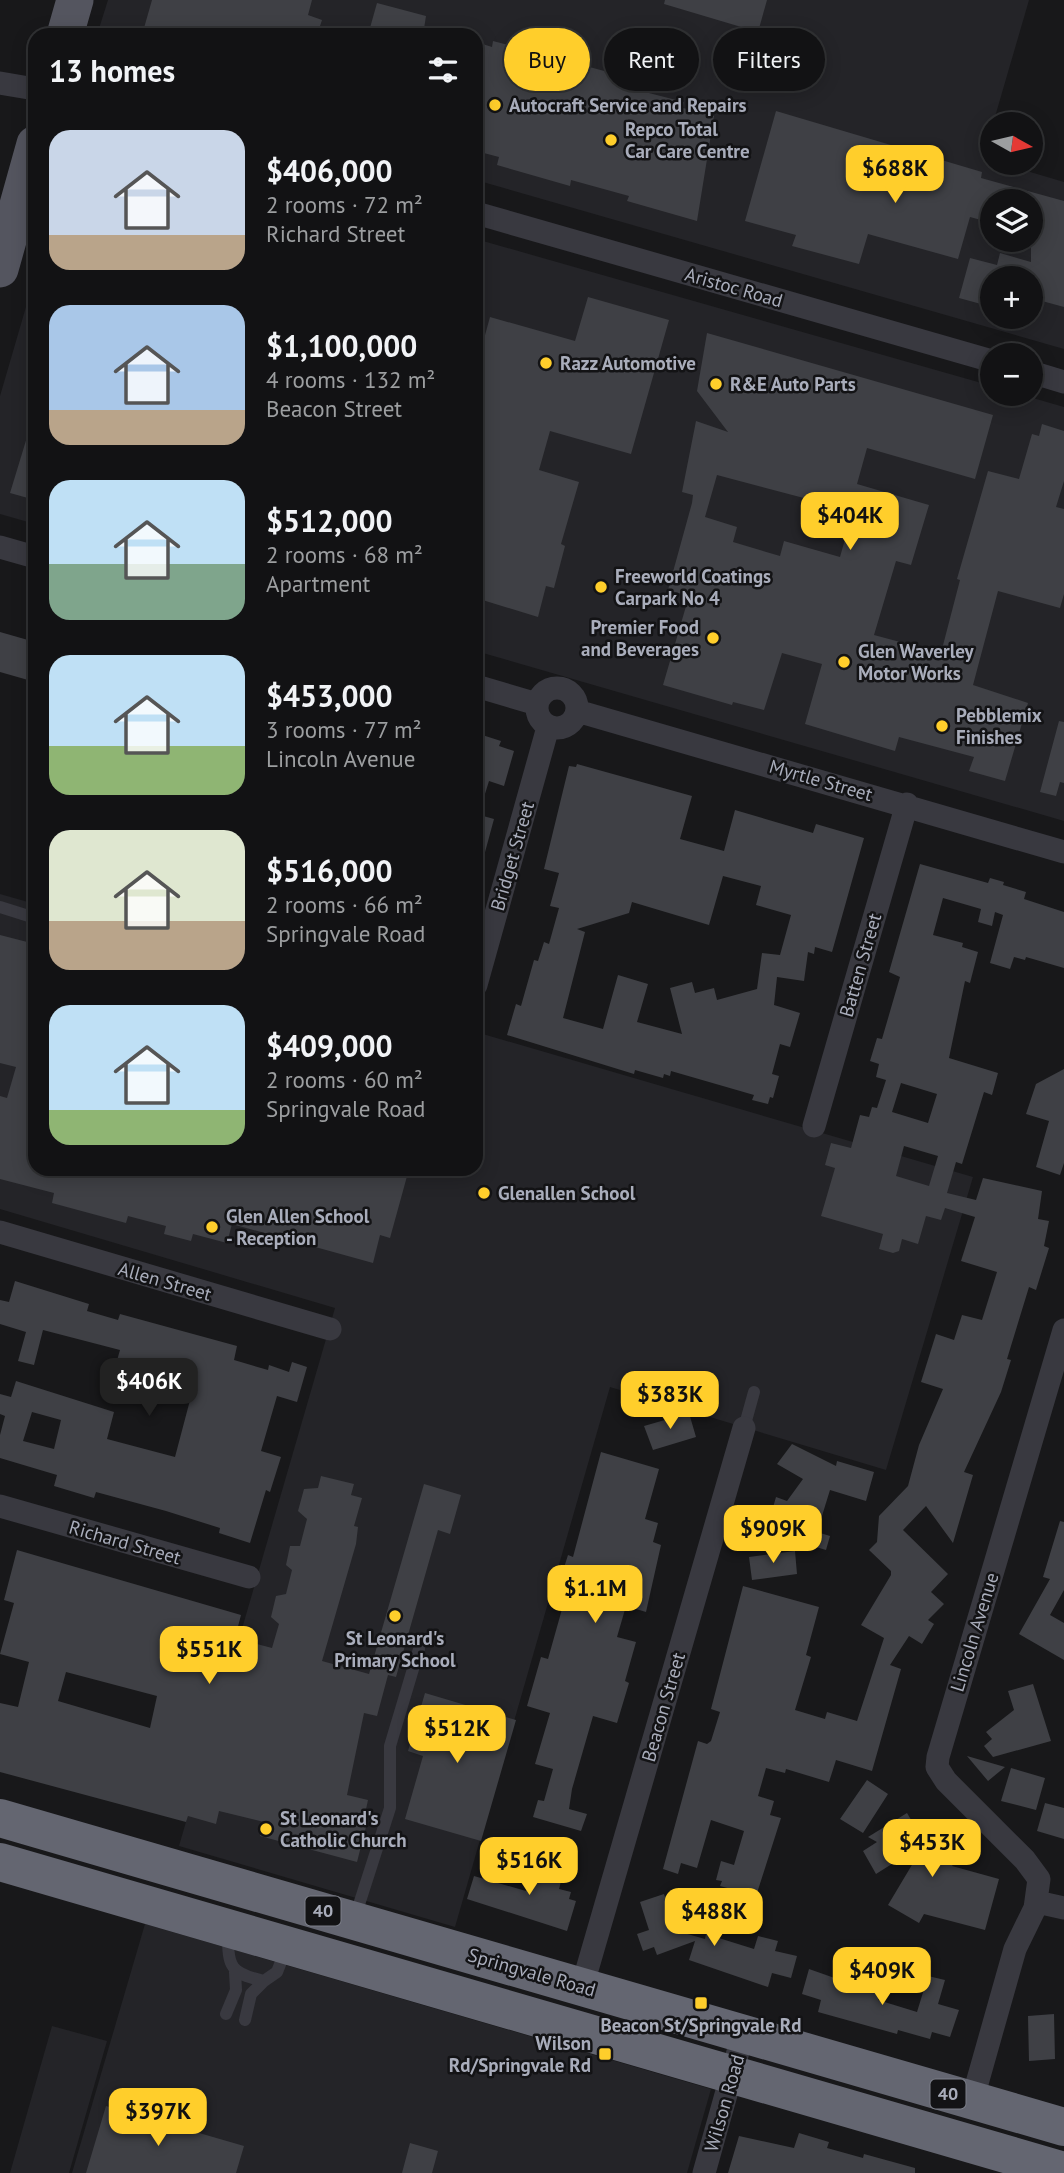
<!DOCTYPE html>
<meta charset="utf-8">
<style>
:root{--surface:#121214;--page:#1f2022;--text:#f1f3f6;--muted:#9c9ea0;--line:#313234;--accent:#ffce2b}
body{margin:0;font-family:"PT Sans",sans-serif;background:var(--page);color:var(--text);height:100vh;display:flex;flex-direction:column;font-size:26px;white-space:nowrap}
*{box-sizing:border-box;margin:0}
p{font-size:23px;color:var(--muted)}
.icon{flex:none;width:38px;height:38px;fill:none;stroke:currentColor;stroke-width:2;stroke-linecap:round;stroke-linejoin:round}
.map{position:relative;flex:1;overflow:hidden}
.panel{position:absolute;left:28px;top:28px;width:455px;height:1148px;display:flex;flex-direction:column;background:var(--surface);border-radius:21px;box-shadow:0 4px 18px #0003,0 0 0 2px var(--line)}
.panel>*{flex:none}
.guide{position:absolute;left:504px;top:28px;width:455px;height:63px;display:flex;gap:14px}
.needle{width:46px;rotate:98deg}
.tools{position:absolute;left:980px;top:112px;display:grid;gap:14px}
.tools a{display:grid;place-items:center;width:63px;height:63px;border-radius:50%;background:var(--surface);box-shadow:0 4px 18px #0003,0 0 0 2px var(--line);font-size:35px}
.price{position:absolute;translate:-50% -60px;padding:0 16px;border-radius:14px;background:var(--accent);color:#111;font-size:23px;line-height:46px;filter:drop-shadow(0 2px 4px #0008)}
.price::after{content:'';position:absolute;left:50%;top:42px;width:21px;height:16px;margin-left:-10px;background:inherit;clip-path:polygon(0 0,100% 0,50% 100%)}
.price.selected{background:#222;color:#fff}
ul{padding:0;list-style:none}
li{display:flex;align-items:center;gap:21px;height:175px;padding:0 21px}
li span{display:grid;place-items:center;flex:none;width:196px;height:140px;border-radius:21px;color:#555}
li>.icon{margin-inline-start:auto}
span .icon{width:84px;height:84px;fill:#fffc;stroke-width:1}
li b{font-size:30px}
h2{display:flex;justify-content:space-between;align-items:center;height:84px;padding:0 21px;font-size:30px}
.chip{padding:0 24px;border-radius:32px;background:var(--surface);box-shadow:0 4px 18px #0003,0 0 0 2px var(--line);font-size:24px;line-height:63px}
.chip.selected{background:var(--accent);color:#111}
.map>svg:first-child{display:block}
.built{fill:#242428;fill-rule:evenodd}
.building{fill:#3f4045;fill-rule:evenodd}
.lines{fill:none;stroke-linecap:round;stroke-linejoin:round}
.lane{stroke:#393940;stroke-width:12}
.street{stroke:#393940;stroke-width:23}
.primary{stroke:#54555f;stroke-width:37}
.highway{stroke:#646671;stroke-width:38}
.poi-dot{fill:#ffce2b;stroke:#131315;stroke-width:2.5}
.labels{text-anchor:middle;stroke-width:5;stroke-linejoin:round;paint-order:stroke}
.shield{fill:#131315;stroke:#7c7f89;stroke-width:2}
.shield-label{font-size:18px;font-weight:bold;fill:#a9adbb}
.poi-label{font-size:19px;font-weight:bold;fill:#a9adbb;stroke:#131315;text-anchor:start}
.street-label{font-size:19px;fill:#a9adbb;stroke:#131315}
</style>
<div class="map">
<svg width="1064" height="2173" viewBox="0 0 1064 2173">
<rect width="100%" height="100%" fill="#18181a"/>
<!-- built -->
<path class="built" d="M108,0H1029L983,158L1064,182V349L476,180V35H97ZM992,201H1031V240H992ZM992,278H1031V317H992Z
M476,239L992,386V394H1019L1064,407V821L476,651Z
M35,276V524L0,514V396Z
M0,894L35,904V1169H476V1032L973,1177L886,1470L610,1387L455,1927L179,1846L335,1308L0,1209Z
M145,1924L711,2089L687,2173H72Z
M52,2026L107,2041L69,2173H10Z"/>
<!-- building -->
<path class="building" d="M152,0H312L308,15L322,20L317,35H142Z
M665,0H767L758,32L664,4Z
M377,3L426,16L423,35H368Z
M493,41L608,72L609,68L649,79L645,92L684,102L683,108L714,116L697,221L627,201L629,196L571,180L570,186L497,165L499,157L476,151V42L492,47Z
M776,111L982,172L981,178L1064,201V307L1031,298V278H992V307L959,298L970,258L997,265L1000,253L1031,262V201H992V223L970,217L958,259L868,234L859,264L792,246L796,235L745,221Z
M588,297L669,320L631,454L550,431L539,470L579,482L561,544L565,546L554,588L546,586L538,617L476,598V368L490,317L575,341Z
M707,333L993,415L975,479L867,448L857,484L929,505L911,565L896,561L874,635L941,653L960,580L957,579L988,471L1019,479L1032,434L1039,436L1042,424L1064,431V481L1056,507L1064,509V594L1060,608L998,591L973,685L1028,703L1005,781L969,771L974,757L899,737L895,751L805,724L822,664L782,653L764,710L733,702L732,705L663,685L689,596L668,590L692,503L693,495L682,492L696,421L728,432L697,391ZM717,475L853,511L840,557L784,541L780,556L733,542L737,527L705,517Z
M31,424H35V500L10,493Z
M0,632L35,642V682L0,672Z
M1059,721L1064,722V783L1060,782L1056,796L1040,792Z
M476,733L501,741L499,746L514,751L504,786L489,781L480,810H476Z
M577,764L692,796L680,839L724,851L735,810L813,833L816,824L864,838L832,952L815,947L814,954L808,952L804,981L777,977L774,1005L800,1013L790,1047L780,1044L772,1074L779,1076L773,1098L770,1097L768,1104L752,1100L754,1095L671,1071L670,1076L664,1074L663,1078L635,1070L634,1074L507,1035L516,1004L521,1006L534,960L538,961L544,942L549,944L559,908L550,906L559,873L544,869L569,766L576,767ZM723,876L761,886L756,905L791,915L780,955L762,953L757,989L717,1000L714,988L695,993L692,982L670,988L682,1034L637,1022L648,984L618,975L603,1029L563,1018L585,932L577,929L629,913L632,902L709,925Z
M476,814L494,819L481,867L476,866Z
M920,864L988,883L990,878L1004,882L1003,885L1026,892L1024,899L1064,912V968L1026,957L1025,960L1014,957L1010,969L990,963L1003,915L995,912L992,926L978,922L981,909L943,898L933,935L963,943L962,947L978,952L970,983L965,981L949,1058L998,1073L992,1095L984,1092L962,1164L956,1162L947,1193L976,1200L983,1178L1042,1191L1038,1219L1049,1221L1044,1246L1049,1248L1036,1290L1029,1287L1007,1359L1011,1360L1001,1392L964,1472L973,1475L953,1543L926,1506L903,1530L948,1574L931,1592L944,1604L928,1620L934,1624L922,1644L909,1636L890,1665L901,1669L872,1771L836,1760L829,1782L786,1769L785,1773L766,1768L758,1796L774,1801L770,1815L781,1818L757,1893L743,1889L742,1892L720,1886L722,1881L716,1880L721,1861L734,1865L744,1831L711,1820L697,1868L681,1863L678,1874L663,1869L698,1741L707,1744L711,1741L720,1712L711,1709L743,1586L819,1607L806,1655L811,1657L795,1710L825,1719L827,1712L857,1721L884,1638L861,1625L891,1575V1571L869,1550L877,1542L879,1516L908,1486L919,1445L943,1389L921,1382L936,1334L954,1340L962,1315L982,1320L997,1272L961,1261L975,1217L945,1208L941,1220L926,1216L918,1244L902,1239L899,1251L893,1253L879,1249L883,1234L821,1216L835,1168L825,1165L831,1143L851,1148L860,1115L869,1117L872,1107L877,1108L886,1080L876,1077L879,1064L870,1061L877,1038L882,1039L900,977L889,972ZM901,1083L937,1094L928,1123L892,1112ZM904,1146L938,1156L929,1186L896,1176Z
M0,935L35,944V1169H86L98,1173L100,1169H409L390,1238L380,1235L373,1263L232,1224L227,1243L193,1234L191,1241L164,1234L166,1226L128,1216L126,1223L52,1203L54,1193L0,1179V1096L7,1098L16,1067L0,1063Z
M1064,1069V1163L1060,1175L1036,1167L1049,1121L1026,1114L1036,1084Z
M15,1281L89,1304L87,1311L118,1320L120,1314L237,1346L234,1360L268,1370L269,1365L289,1372L292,1362L307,1367L297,1402L277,1396L261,1451L281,1457L270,1492L266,1490L250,1543L219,1533L220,1528L166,1511L96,1492L94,1498L54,1486L57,1475L0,1458V1435L5,1416L0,1414V1394L11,1397L16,1381L114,1412L107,1439L175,1457L194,1385L116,1364L120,1350L43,1330L34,1365L18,1361L26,1332L0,1324V1300L9,1302ZM32,1412L61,1420L54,1449L23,1441Z
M689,1413L696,1437L653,1450L644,1426Z
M792,1444L836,1466L837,1461L874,1472L866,1501L830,1490L817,1532L830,1536L826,1550L766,1532L776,1497L787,1501L803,1479L777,1464Z
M601,1452L659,1469L645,1519L658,1523L653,1542L661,1545L646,1612L626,1606L617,1637L636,1642L625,1681L629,1683L617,1723L593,1716L572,1789L569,1809L587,1814L581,1831L533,1817L538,1800L544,1801L553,1769L535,1764L550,1713L527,1706L541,1657L548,1659L564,1602L559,1600L565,1582L560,1580L568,1555L573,1557Z
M321,1476L354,1484L351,1495L362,1498L354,1526L358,1527L356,1544L322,1661L369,1674L424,1484L461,1495L450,1534L438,1530L396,1677L388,1675L377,1716L364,1713L347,1795L368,1800L365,1814L369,1815L357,1862L260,1836L264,1822L219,1811L216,1824L188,1816L186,1822L0,1772V1703L18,1707L29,1662L0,1654L14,1603L4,1600L17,1550L241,1615L235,1638L272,1648L279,1624L271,1617L276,1596L286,1594L292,1570L286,1565L290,1546H300L307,1519L298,1511L304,1489L318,1488ZM66,1672L157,1696L150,1728L58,1701Z
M1060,1521L1064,1522V1590L1050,1615L1064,1623V1660L1019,1634L1050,1579L1043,1577Z
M795,1551L797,1574L752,1580L749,1557Z
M1033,1684L1051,1741L993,1757L984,1746L992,1739L986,1732L1014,1710L1008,1691Z
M425,1693L516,1720L481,1841L405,1819L423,1756L408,1751Z
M967,1756L1005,1767L988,1781Z
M1011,1768L1045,1778L1036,1810L1001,1801Z
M867,1780L888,1794L863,1833L840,1819Z
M1045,1803L1064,1808V1839L1037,1831Z
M907,1813L925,1843L926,1840L957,1859L952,1866L999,1879L985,1930L924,1914L919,1923L888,1905L925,1843L876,1874L863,1851L877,1842L868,1837Z
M534,1862L564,1870L559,1889L571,1892L569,1899L576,1901L567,1931L467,1899L474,1876L526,1891Z
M664,1894L677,1931L705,1939L706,1934L754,1949L758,1936L778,1941L775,1951L797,1956L791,1978L772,1973L768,1987L689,1960L695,1941L657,1955L654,1947L643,1951L637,1934L649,1930L640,1902Z
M809,1969L880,1994L878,2000L917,2012L928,1976L945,1980L938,2004L959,2010L950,2037L932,2032L930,2039L898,2030L897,2034L818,2012L821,2000L802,1994Z
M1054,2014L1055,2059L1029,2061L1028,2016Z
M106,2106L244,2146L236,2173H86Z
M799,2133L829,2142L827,2148L863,2158L864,2154L915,2168V2173H728L739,2136L794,2148Z
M410,2143L438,2151L432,2173H402Z"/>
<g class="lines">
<!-- lane -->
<path class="lane" d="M0,907L35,918
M744,1428L754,1392
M355,1917L390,1808V1746L419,1649
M228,1934C228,1967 230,1973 264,1981L277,1972L286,1949
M226,2014L236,1990L235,1972
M245,2020L251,1994L264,1981"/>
<!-- street -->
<path class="street" d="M0,83L35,89
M476,213L992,361
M1031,372L1064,382
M0,547L35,557
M476,686L537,704
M537 708a20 20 0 1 1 40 0a20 20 0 1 1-40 0Z
M577,711L1064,852
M476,985L548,727
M814,1126L907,804
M0,1232L330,1329
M0,1506L249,1577
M1037,1902L1064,1908
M582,1987L744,1428
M972,2101L1015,1949L1035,1908L1039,1879L1025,1860L946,1781L937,1767L938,1757L1064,1330
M704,2173L743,2034"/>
<!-- primary -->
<path class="primary" d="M65,35L75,0
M0,269L35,144"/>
<!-- highway -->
<path class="highway" d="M0,1818L1064,2127
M0,1862L1064,2171"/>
</g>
<!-- markers -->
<g class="poi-dot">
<circle cx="495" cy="105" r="7"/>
<circle cx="611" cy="140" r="7"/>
<circle cx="546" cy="363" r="7"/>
<circle cx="716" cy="384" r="7"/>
<circle cx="601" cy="587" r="7"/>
<circle cx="713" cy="638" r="7"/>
<circle cx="844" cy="662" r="7"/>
<circle cx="942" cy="726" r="7"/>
<circle cx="484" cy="1193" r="7"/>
<circle cx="212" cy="1227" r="7"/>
<circle cx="395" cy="1616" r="7"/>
<circle cx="266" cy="1829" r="7"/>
<rect x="694" y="1996" width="14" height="14" rx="3.5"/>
<rect x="598" y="2047" width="14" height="14" rx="3.5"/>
</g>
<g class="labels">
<!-- shield labels -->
<g class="shield">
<rect x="305.5" y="1896.5" width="35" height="29" rx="5"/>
<rect x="930.5" y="2079.5" width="35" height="29" rx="5"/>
</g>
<g class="shield-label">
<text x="323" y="1917">40</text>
<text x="948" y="2100">40</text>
</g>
<!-- poi labels -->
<g class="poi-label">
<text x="509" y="112">Autocraft Service and Repairs</text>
<text x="625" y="136">Repco Total<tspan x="625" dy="22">Car Care Centre</tspan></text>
<text x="560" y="370">Razz Automotive</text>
<text x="730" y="391">R&amp;E Auto Parts</text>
<text x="615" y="583">Freeworld Coatings<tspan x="615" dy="22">Carpark No 4</tspan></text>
<text x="699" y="634" text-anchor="end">Premier Food<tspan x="699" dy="22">and Beverages</tspan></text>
<text x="858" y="658">Glen Waverley<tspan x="858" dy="22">Motor Works</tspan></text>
<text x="956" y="722">Pebblemix<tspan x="956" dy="22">Finishes</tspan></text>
<text x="498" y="1200">Glenallen School</text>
<text x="226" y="1223">Glen Allen School<tspan x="226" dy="22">- Reception</tspan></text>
<text x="395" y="1645" text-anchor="middle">St Leonard's<tspan x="395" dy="22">Primary School</tspan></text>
<text x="280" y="1825">St Leonard's<tspan x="280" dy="22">Catholic Church</tspan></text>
<text x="701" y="2032" text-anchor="middle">Beacon St/Springvale Rd</text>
<text x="591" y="2050" text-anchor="end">Wilson<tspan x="591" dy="22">Rd/Springvale Rd</tspan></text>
</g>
<!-- street labels -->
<g class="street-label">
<text transform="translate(734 287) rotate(16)" y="7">Aristoc Road</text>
<text transform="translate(821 780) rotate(16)" y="7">Myrtle Street</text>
<text transform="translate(512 856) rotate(-74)" y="7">Bridget Street</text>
<text transform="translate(860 965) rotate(-74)" y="7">Batten Street</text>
<text transform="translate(165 1281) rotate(16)" y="7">Allen Street</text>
<text transform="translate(125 1542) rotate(16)" y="7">Richard Street</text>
<text transform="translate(974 1632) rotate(-73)" y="7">Lincoln Avenue</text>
<text transform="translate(663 1707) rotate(-74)" y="7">Beacon Street</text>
<text transform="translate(532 1972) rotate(16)" y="7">Springvale Road</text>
<text transform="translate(724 2103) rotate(-74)" y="7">Wilson Road</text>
</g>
</g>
</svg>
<div class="tools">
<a><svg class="needle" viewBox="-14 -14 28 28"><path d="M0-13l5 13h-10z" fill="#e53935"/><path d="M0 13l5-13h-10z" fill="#9c9ea0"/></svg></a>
<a><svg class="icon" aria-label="layers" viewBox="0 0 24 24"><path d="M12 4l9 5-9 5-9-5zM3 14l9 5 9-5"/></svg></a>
<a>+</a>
<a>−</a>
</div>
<b class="price" style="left:895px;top:205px">$688K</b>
<b class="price" style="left:850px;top:552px">$404K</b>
<b class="price selected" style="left:149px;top:1418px">$406K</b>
<b class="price" style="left:670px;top:1431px">$383K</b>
<b class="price" style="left:773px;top:1565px">$909K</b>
<b class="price" style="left:595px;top:1625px">$1.1M</b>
<b class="price" style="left:209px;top:1686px">$551K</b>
<b class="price" style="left:457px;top:1765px">$512K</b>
<b class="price" style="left:932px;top:1879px">$453K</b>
<b class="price" style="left:529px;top:1897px">$516K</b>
<b class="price" style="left:714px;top:1948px">$488K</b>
<b class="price" style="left:882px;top:2007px">$409K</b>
<b class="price" style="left:158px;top:2148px">$397K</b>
<div class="guide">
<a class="chip selected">Buy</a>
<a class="chip">Rent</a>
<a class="chip">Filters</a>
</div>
<section class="panel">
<h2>13 homes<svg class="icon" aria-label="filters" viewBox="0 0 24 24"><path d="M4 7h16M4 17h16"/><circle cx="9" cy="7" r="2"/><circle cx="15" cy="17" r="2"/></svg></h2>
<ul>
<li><span style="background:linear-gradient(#c9d6e8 75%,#b9a48a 0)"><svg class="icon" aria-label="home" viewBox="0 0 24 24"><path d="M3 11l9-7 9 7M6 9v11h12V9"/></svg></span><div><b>$406,000</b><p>2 rooms · 72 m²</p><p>Richard Street</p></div></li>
<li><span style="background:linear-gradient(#a9c7e8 75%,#b9a48a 0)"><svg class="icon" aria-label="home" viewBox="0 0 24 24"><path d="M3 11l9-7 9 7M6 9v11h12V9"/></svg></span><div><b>$1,100,000</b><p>4 rooms · 132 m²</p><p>Beacon Street</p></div></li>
<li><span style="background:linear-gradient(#bfe0f5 60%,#7fa58c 0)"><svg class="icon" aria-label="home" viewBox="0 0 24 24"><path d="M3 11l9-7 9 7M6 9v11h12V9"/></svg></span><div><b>$512,000</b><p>2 rooms · 68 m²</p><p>Apartment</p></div></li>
<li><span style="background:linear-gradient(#bfe0f5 65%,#8fb573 0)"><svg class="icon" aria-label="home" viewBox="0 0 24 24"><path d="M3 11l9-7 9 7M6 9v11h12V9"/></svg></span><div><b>$453,000</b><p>3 rooms · 77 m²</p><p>Lincoln Avenue</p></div></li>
<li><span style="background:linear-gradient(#dfe7d0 65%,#b9a48a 0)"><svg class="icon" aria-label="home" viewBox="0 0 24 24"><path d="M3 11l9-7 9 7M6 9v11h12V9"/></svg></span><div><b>$516,000</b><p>2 rooms · 66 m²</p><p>Springvale Road</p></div></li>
<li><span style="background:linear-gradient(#bfe0f5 75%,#8fb573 0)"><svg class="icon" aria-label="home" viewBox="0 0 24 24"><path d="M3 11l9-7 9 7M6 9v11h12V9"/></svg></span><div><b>$409,000</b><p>2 rooms · 60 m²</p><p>Springvale Road</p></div></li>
</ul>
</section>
</div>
